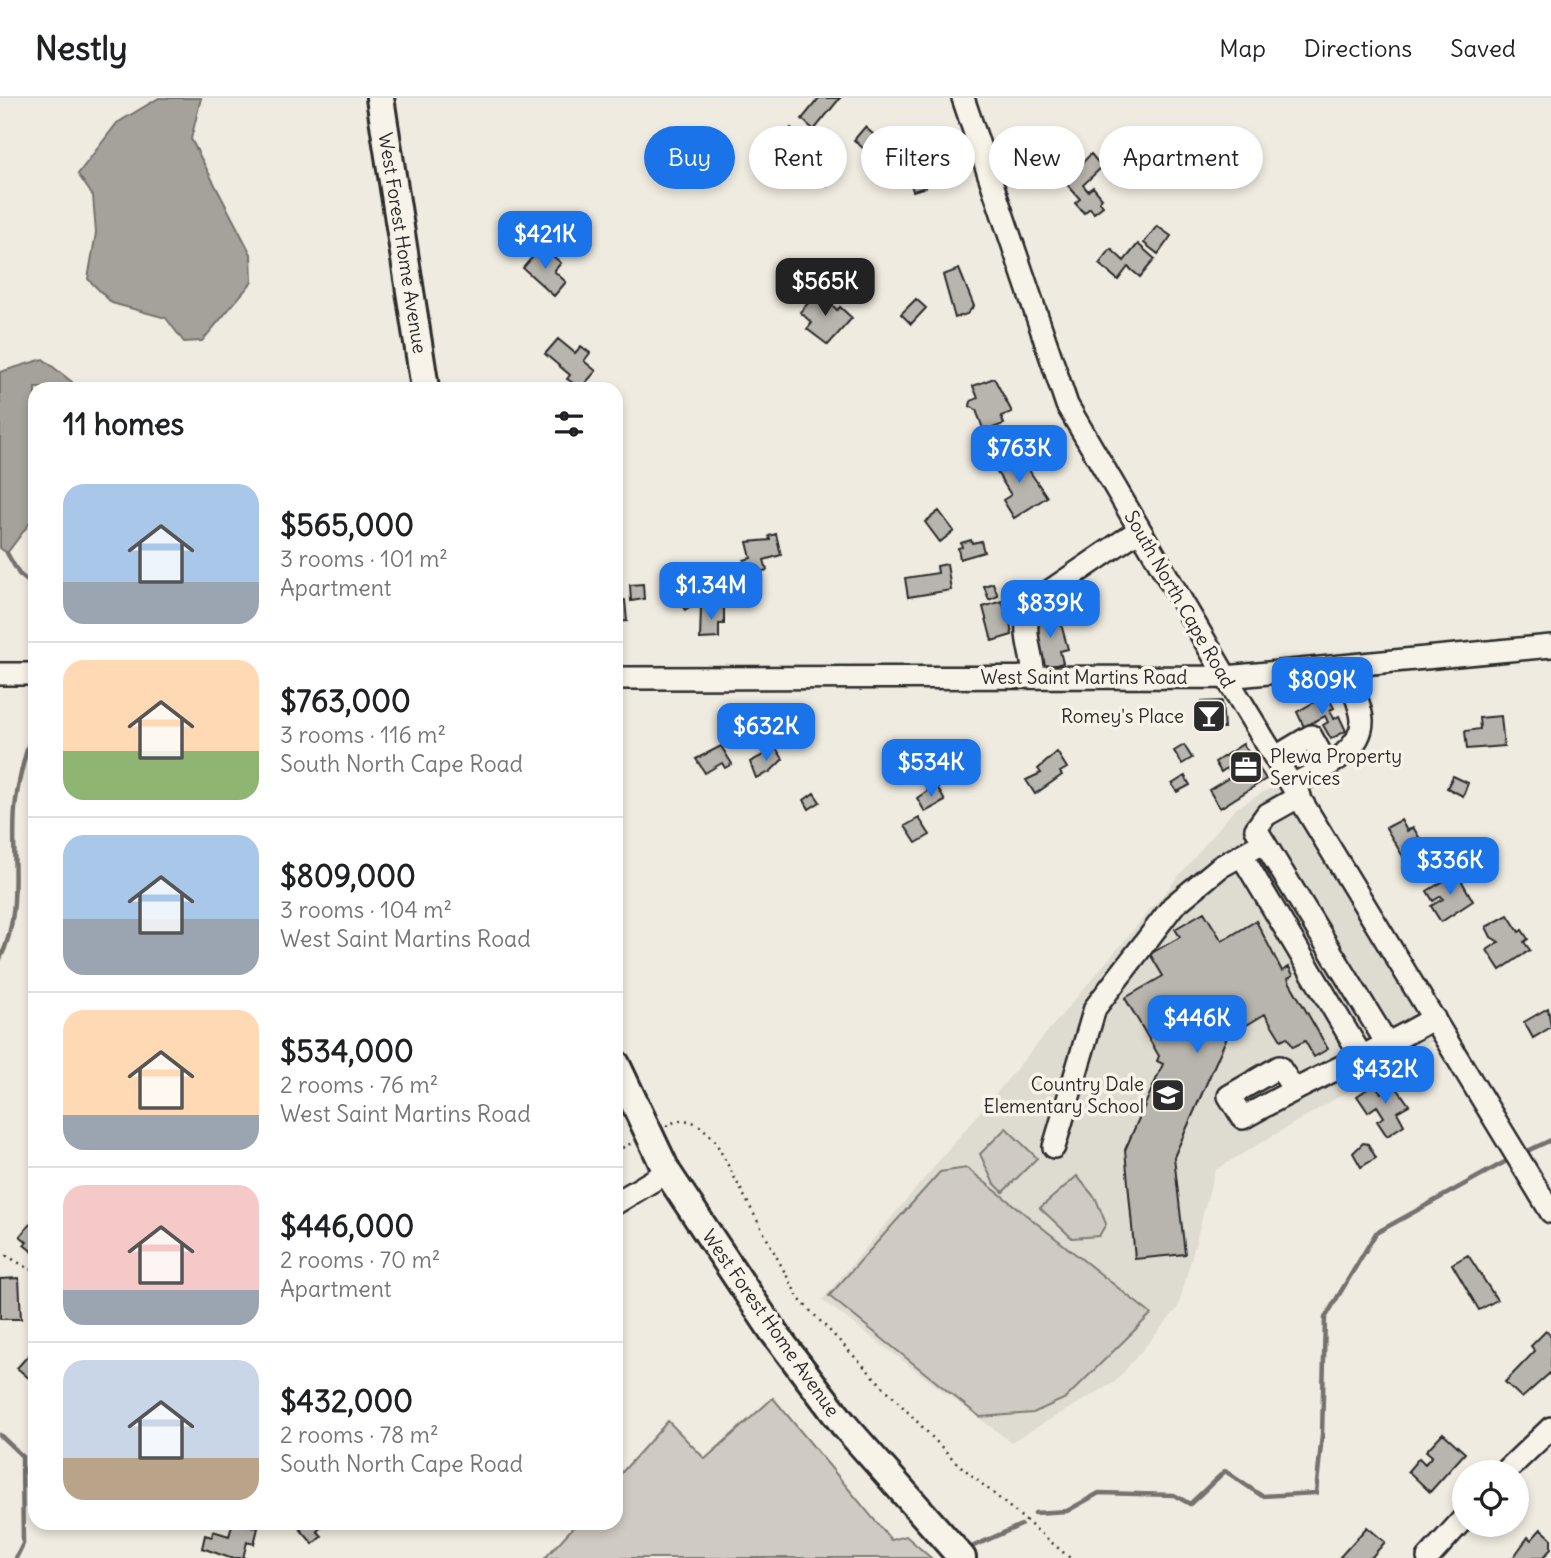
<!DOCTYPE html>
<meta charset="utf-8">
<style>
:root{--surface:#fff;--page:#f6f6f6;--text:#202124;--muted:#757577;--line:#e0e0e0;--accent:#1a73e8}
body{margin:0;font-family:Delius,sans-serif;background:var(--page);color:var(--text);height:100vh;display:flex;flex-direction:column;font-size:26px;white-space:nowrap}
*{box-sizing:border-box;margin:0}
p{font-size:23px;color:var(--muted)}
.icon{flex:none;width:38px;height:38px;fill:none;stroke:currentColor;stroke-width:2;stroke-linecap:round;stroke-linejoin:round}
.map{position:relative;flex:1;overflow:hidden}
.panel{position:absolute;left:28px;top:284px;width:595px;height:1148px;display:flex;flex-direction:column;background:var(--surface);border-radius:21px;box-shadow:0 4px 10px #0003}
.panel>*{flex:none}
.guide{position:absolute;left:644px;top:28px;width:665px;height:63px;display:flex;gap:14px}
.fabs{position:absolute;left:1452px;top:1362px;display:grid;gap:14px}
.fabs a{display:grid;place-items:center;width:77px;height:77px;border-radius:50%;background:var(--surface);box-shadow:0 4px 10px #0003;font-size:35px}
.price{position:absolute;translate:-50% -60px;padding:0 16px;border-radius:14px;background:var(--accent);color:#fff;font-size:23px;line-height:46px;filter:drop-shadow(0 2px 4px #0008)}
.price::after{content:'';position:absolute;left:50%;top:42px;width:21px;height:16px;margin-left:-10px;background:inherit;clip-path:polygon(0 0,100% 0,50% 100%)}
.price.active{background:#222;color:#fff}
ul{padding:0;list-style:none}
li{display:flex;align-items:center;gap:21px;height:175px;padding:0 35px}
li+li{border-top:2px solid var(--line)}
li span{display:grid;place-items:center;flex:none;width:196px;height:140px;border-radius:21px;color:#555}
li>.icon{margin-inline-start:auto}
span .icon{width:84px;height:84px;fill:#fffc;stroke-width:1}
li b{font-size:30px}
h2{display:flex;justify-content:space-between;align-items:center;height:84px;padding:0 35px;font-size:30px}
.chip{padding:0 24px;border-radius:32px;background:var(--surface);box-shadow:0 4px 10px #0003;font-size:24px;line-height:63px}
.chip.active{background:var(--accent);color:#fff}
header{display:flex;align-items:center;gap:42px;box-sizing:border-box;height:98px;padding:0 35px;background:var(--surface);border-bottom:2px solid var(--line)}
header strong{font-size:33px}
nav{display:flex;gap:38px;margin-inline-start:auto;font-size:24px}
.map>svg:first-child{display:block}
.built{fill:#dedbd1}
.green{fill:#cfcbc2;stroke:#7d7b76;stroke-width:2}
.water{fill:#a4a29a;stroke:#74726e;stroke-width:2}
.lines{fill:none;stroke-linecap:round;stroke-linejoin:round}
.stream{stroke:#74726e;stroke-width:4.5}
.building{fill:#b8b5ae;stroke:#2b2b2b;stroke-width:2}
.minor-casing{stroke:#2b2b2b;stroke-width:26}
.major-casing{stroke:#2b2b2b;stroke-width:32}
.path{stroke:#2b2b2b;stroke-width:2.5;stroke-dasharray:2 5;stroke-linecap:butt}
.minor{stroke:#f7f3e8;stroke-width:21}
.major{stroke:#f7f3e8;stroke-width:26}
.labels{text-anchor:middle;stroke-width:7;stroke-linejoin:round;paint-order:stroke}
.street-label{font-size:19px;fill:#2b2b2b;stroke:#f7f3e8}
.poi-label{font-size:19px;fill:#2b2b2b;stroke:#f7f3e8;text-anchor:end}
</style>
<header>
<strong>Nestly</strong>
<nav><a>Map</a><a>Directions</a><a>Saved</a></nav>
</header>
<div class="map">
<svg width="1551" height="1460" viewBox="0 0 1551 1460">
<rect width="100%" height="100%" fill="#efebe0"/>
<filter id="ink" filterUnits="userSpaceOnUse"><feTurbulence type="fractalNoise" baseFrequency=".0143" numOctaves="2"/><feDisplacementMap in="SourceGraphic" scale="14" xChannelSelector="R" yChannelSelector="G"/><feConvolveMatrix kernelMatrix="1 2 1 2 8 2 1 2 1" color-interpolation-filters="sRGB"/></filter>
<g filter="url(#ink)">
<!-- built -->
<path class="built" d="M1282,683L1436,941L1215,1072L1178,1210L1115,1284L1011,1344L822,1202L1235,711Z"/>
<!-- green -->
<path class="green" d="M1006,1030L1037,1060L1003,1094L993,1084L980,1056Z
M967,1070L1151,1216L1066,1300L1033,1315L980,1319L829,1198L940,1074Z
M1077,1078L1096,1101L1106,1126L1099,1138L1072,1140L1040,1110Z
M773,1300L891,1442L906,1438L931,1460H545L577,1425L616,1424V1381L668,1323L705,1361Z"/>
<!-- water -->
<path class="water" d="M159,0H201L191,41L251,156L252,184L202,243L184,244L166,220L112,205L88,181L96,135L93,98L78,76L117,25Z
M43,261L72,284V290H35V418L7,455L0,450V274Z"/>
<g class="lines">
<!-- stream -->
<path class="stream" d="M7,455L19,476L35,489
M0,861C23,816 11,760 15,711C18,680 27,652 35,622
M1523,1055L1551,1042
M0,1337L22,1358L23,1446L16,1460
M1035,1415L1067,1413L1099,1395L1174,1397L1190,1406L1225,1373L1262,1398L1316,1395L1322,1337L1325,1220L1376,1135L1512,1060
M967,1451L1021,1427"/>
</g>
<!-- building -->
<path class="building" d="M819,0H840L814,32L802,21Z
M865,29L900,60L883,81L873,72L877,66L875,61L854,42Z
M791,30L809,45L793,65L775,50Z
M1091,56L1102,69L1083,87L1088,93L1093,89L1102,100L1099,103L1103,108L1094,115L1090,110L1084,115L1075,105L1080,101L1064,83Z
M825,63L838,75L827,88L813,76Z
M923,79L926,89L913,93L910,83Z
M1157,128L1171,138L1158,156L1144,145Z
M1138,146L1155,161L1140,179L1128,169L1118,182L1099,166L1111,151L1124,163Z
M542,148L561,165L554,173L566,184L554,198L523,170Z
M959,171L974,208L967,216L955,220L943,177Z
M819,193L837,212L840,209L852,220L828,247L807,231L812,225L800,214Z
M916,201L926,210L911,226L901,216Z
M558,241L575,255L581,248L590,255L584,263L596,273L581,290L567,281L570,277L545,256Z
M994,280L1012,314L1001,318L1004,326L984,333L976,312L970,308L971,303L978,300L973,288Z
M1016,353L1047,399L1014,420L1003,402L1011,397L993,368Z
M939,413L954,433L940,444L925,424Z
M776,436L781,457L764,462L767,472L749,477L744,462L751,460L747,444L770,442L769,438Z
M971,442L972,445L981,443L984,454L960,461L958,450L962,449L961,445Z
M947,466L951,492L908,499L905,480L938,475L937,468Z
M685,482L699,503L685,512L671,491Z
M993,485L998,498L989,502L984,488Z
M643,486L644,501L631,503L630,487Z
M625,502L627,523L616,524V503Z
M1002,503L1005,512L1008,511L1012,537L992,543L983,509Z
M701,509H724V526H719V540L700,541Z
M1049,517L1051,522L1059,519L1068,551L1060,553L1063,565L1045,570L1032,533L1034,522Z
M1327,597L1334,610L1330,612L1334,621L1339,618L1346,633L1331,641L1323,627L1328,624L1325,618L1304,629L1297,614Z
M1222,603L1224,630H1201V616H1197L1196,608H1202V604Z
M1501,618L1504,648L1467,651L1465,633L1480,631L1479,620Z
M1243,646L1266,681L1220,710L1209,692L1232,678L1227,670L1221,674L1215,664Z
M1184,647L1192,660L1182,666L1174,653Z
M721,648L732,666L725,670L722,665L705,675L696,661Z
M776,650L783,661L770,674L756,680L750,664Z
M1057,654L1067,670L1060,674L1062,677L1035,696L1026,682L1041,675L1038,671Z
M1185,678L1190,687L1177,694L1172,686Z
M1453,678L1468,685L1463,698L1447,690Z
M936,687L945,703L925,714L917,700Z
M814,695L820,704L809,711L804,702Z
M919,720L930,737L916,745L905,728Z
M1401,722L1407,733L1413,729L1431,760L1411,772L1386,730Z
M1457,775L1473,803L1441,824L1431,808L1443,801L1441,798L1433,803L1427,793Z
M1204,814L1222,843L1256,823L1282,873L1289,869L1293,877L1288,880L1290,885L1328,951L1314,959L1305,943L1293,949L1287,939L1281,942L1265,916L1227,939L1174,1059L1185,1156L1135,1161L1125,1052L1163,966L1157,963L1159,958L1125,900L1163,878L1150,856L1180,839L1175,831Z
M1508,817L1519,834L1522,832L1528,841L1524,844L1530,852L1500,872L1487,852L1499,844L1491,839L1486,829Z
M1548,910L1551,929L1533,940L1524,924Z
M1375,986L1381,995L1394,986L1409,1007L1397,1014L1404,1027L1387,1038L1377,1023L1384,1019L1377,1008L1368,1014L1357,998Z
M1363,1045L1368,1046L1376,1060L1361,1069L1353,1055Z
M35,1120V1156L24,1147L27,1144L20,1138Z
M1468,1157L1497,1202L1479,1212L1452,1166Z
M19,1180L21,1221H0V1181Z
M1546,1233L1551,1238V1274L1522,1300L1505,1284L1535,1253L1531,1248Z
M35,1250V1279L31,1282L17,1270Z
M1443,1335L1465,1355L1430,1394L1408,1373L1419,1360L1425,1366L1432,1358L1426,1353Z
M233,1424L258,1430L254,1446L247,1444L243,1460H230L202,1450L205,1437L212,1439L213,1433L229,1438Z
M294,1424H327L317,1433L322,1438L313,1446Z
M1367,1429L1385,1444L1371,1460H1339Z
M1541,1431L1551,1440V1451L1543,1460H1513L1528,1439L1531,1442Z"/>
<g class="lines">
<!-- minor casing -->
<g class="minor-casing">
<path id="minor" d="M963,0L1067,307L1226,579L1551,1114
M0,576H35
M1034,579C1032,546 1015,527 1041,499L1139,432
M616,580L1226,579L1551,548
M1276,659L1311,638L1327,667
M1293,687C1317,673 1363,655 1362,622C1361,606 1350,586 1346,570
M1300,698L1266,717L1256,731L1388,947
M1242,758L1362,959
M1294,991L1279,969L1229,998L1243,1020C1305,984 1371,957 1434,920
M1054,1049L1095,910L1173,808L1220,769L1263,745
M616,1105L667,1074
M1505,1374L1551,1330
M1428,1460L1465,1419"/>
</g>
<!-- major casing -->
<g class="major-casing">
<path id="major" d="M380,0L425,290
M616,966L667,1074L772,1232L844,1327L962,1460"/>
</g>
<!-- path -->
<path class="path" d="M666,1028C688,1016 698,1025 714,1041L799,1201L956,1364L1070,1460
M616,1053L632,1045
M0,1154L35,1174"/>
<!-- minor -->
<use href="#minor" class="minor"/>
<!-- major -->
<use href="#major" class="major"/>
</g>
</g>
<!-- icons -->
<defs>
<g id="bar-square" transform="scale(1.75)"><rect x="-9" y="-9" width="18" height="18" rx="4" fill="#2b2b2b" stroke="#f7f3e8"/><path d="M-6-5H6L.8 .8V4.5H3.5V6h-7V4.5H-.8V.8Z" fill="#fff"/></g>
<g id="office-square" transform="scale(1.75)"><rect x="-9" y="-9" width="18" height="18" rx="4" fill="#2b2b2b" stroke="#f7f3e8"/><path d="M-6-3h4V-5.5h4V-3h4V5H-6ZM-1-4.5V-3h2v-1.5ZM-6 0V1H6V0Z" fill="#fff"/></g>
<g id="school-square" transform="scale(1.75)"><rect x="-9" y="-9" width="18" height="18" rx="4" fill="#2b2b2b" stroke="#f7f3e8"/><path d="M0-5L7-2L0 1L-7-2ZM-4 1L0 2.5L4 1V4Q0 6-4 4Z" fill="#fff"/></g>
</defs>
<g fill-rule="evenodd">
<use href="#bar-square" x="1209" y="618"/>
<use href="#office-square" x="1246" y="669"/>
<use href="#school-square" x="1168" y="997"/>
</g>
<g class="labels">
<!-- street labels -->
<g class="street-label">
<text transform="translate(403 145) rotate(81)" y="7">West Forest Home Avenue</text>
<text transform="translate(1180 501) rotate(60)" y="7">South North Cape Road</text>
<text x="1084" y="586">West Saint Martins Road</text>
<text transform="translate(771 1225) rotate(55)" y="7">West Forest Home Avenue</text>
</g>
<!-- poi labels -->
<g class="poi-label">
<text x="1184" y="625">Romey's Place</text>
<text x="1270" y="665" text-anchor="start">Plewa Property<tspan x="1270" dy="22">Services</tspan></text>
<text x="1144" y="993">Country Dale<tspan x="1144" dy="22">Elementary School</tspan></text>
</g>
</g>
</svg>
<div class="fabs">
<a><svg class="icon" aria-label="locate" viewBox="0 0 24 24"><circle cx="12" cy="12" r="6"/><path d="M12 2v4M12 18v4M2 12h4M18 12h4"/></svg></a>
</div>
<b class="price" style="left:545px;top:173px">$421K</b>
<b class="price active" style="left:825px;top:220px">$565K</b>
<b class="price" style="left:1019px;top:387px">$763K</b>
<b class="price" style="left:711px;top:524px">$1.34M</b>
<b class="price" style="left:1050px;top:542px">$839K</b>
<b class="price" style="left:1322px;top:619px">$809K</b>
<b class="price" style="left:766px;top:665px">$632K</b>
<b class="price" style="left:931px;top:701px">$534K</b>
<b class="price" style="left:1450px;top:799px">$336K</b>
<b class="price" style="left:1197px;top:957px">$446K</b>
<b class="price" style="left:1385px;top:1008px">$432K</b>
<div class="guide">
<a class="chip active">Buy</a>
<a class="chip">Rent</a>
<a class="chip">Filters</a>
<a class="chip">New</a>
<a class="chip">Apartment</a>
</div>
<section class="panel">
<h2>11 homes<svg class="icon" aria-label="filters" viewBox="0 0 24 24"><path d="M4 7h16M4 17h16"/><circle cx="9" cy="7" r="2"/><circle cx="15" cy="17" r="2"/></svg></h2>
<ul>
<li><span style="background:linear-gradient(#a9c7e8 70%,#9aa5b1 0)"><svg class="icon" aria-label="home" viewBox="0 0 24 24"><path d="M3 11l9-7 9 7M6 9v11h12V9"/></svg></span><div><b>$565,000</b><p>3 rooms · 101 m²</p><p>Apartment</p></div></li>
<li><span style="background:linear-gradient(#ffd9b3 65%,#8fb573 0)"><svg class="icon" aria-label="home" viewBox="0 0 24 24"><path d="M3 11l9-7 9 7M6 9v11h12V9"/></svg></span><div><b>$763,000</b><p>3 rooms · 116 m²</p><p>South North Cape Road</p></div></li>
<li><span style="background:linear-gradient(#a9c7e8 60%,#9aa5b1 0)"><svg class="icon" aria-label="home" viewBox="0 0 24 24"><path d="M3 11l9-7 9 7M6 9v11h12V9"/></svg></span><div><b>$809,000</b><p>3 rooms · 104 m²</p><p>West Saint Martins Road</p></div></li>
<li><span style="background:linear-gradient(#ffd9b3 75%,#9aa5b1 0)"><svg class="icon" aria-label="home" viewBox="0 0 24 24"><path d="M3 11l9-7 9 7M6 9v11h12V9"/></svg></span><div><b>$534,000</b><p>2 rooms · 76 m²</p><p>West Saint Martins Road</p></div></li>
<li><span style="background:linear-gradient(#f6c9c9 75%,#9aa5b1 0)"><svg class="icon" aria-label="home" viewBox="0 0 24 24"><path d="M3 11l9-7 9 7M6 9v11h12V9"/></svg></span><div><b>$446,000</b><p>2 rooms · 70 m²</p><p>Apartment</p></div></li>
<li><span style="background:linear-gradient(#c9d6e8 70%,#b9a48a 0)"><svg class="icon" aria-label="home" viewBox="0 0 24 24"><path d="M3 11l9-7 9 7M6 9v11h12V9"/></svg></span><div><b>$432,000</b><p>2 rooms · 78 m²</p><p>South North Cape Road</p></div></li>
</ul>
</section>
</div>
